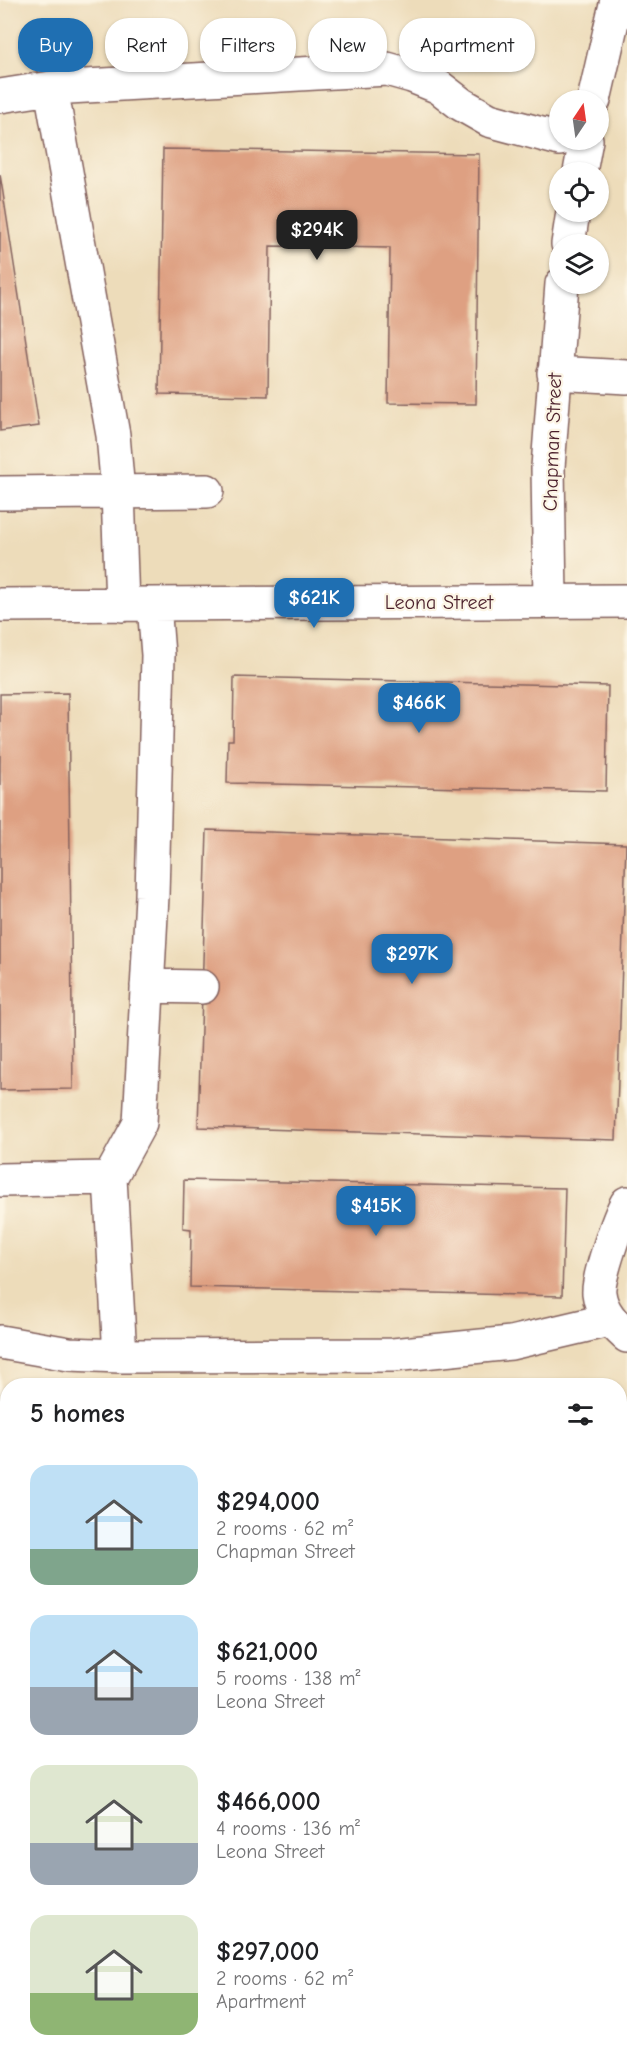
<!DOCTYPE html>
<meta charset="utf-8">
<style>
:root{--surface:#fff;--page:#f2f2f2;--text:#202124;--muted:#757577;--accent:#1f6fb2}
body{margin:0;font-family:"Comic Neue",sans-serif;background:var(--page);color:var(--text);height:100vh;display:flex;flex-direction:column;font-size:22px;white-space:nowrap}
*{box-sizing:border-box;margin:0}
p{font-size:20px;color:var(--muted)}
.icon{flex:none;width:33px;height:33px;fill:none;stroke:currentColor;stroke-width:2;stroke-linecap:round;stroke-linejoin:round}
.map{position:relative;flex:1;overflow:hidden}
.details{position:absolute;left:0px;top:1378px;width:627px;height:686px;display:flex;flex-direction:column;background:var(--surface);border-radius:24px 24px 0 0;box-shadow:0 2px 4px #0004}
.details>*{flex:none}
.guide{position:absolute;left:18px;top:18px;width:591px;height:54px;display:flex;gap:12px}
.needle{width:39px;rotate:13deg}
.fabs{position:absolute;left:549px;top:90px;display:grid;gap:12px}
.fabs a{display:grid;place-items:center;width:60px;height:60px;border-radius:50%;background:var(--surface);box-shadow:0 2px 4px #0004;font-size:30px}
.price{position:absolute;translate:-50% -51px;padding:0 14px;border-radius:12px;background:var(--accent);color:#fff;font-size:20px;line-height:39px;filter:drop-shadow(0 2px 3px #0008)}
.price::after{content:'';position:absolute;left:50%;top:36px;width:18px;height:14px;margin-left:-9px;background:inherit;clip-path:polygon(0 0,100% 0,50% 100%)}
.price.active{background:#222;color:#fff}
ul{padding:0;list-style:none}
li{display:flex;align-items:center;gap:18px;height:150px;padding:0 30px}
li span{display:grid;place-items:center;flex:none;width:168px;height:120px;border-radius:18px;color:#555}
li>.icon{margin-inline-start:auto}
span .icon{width:72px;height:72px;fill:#fffc;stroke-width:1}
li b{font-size:26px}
h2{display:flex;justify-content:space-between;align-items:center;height:72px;padding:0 30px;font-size:26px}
.chip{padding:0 21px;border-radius:24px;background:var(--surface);box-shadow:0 2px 4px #0004;font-size:21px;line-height:54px}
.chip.active{background:var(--accent);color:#fff}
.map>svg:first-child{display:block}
.building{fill:#dea082}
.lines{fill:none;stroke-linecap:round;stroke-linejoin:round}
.minor-casing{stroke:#83615d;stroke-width:36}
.minor{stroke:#fff;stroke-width:33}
.rail-casing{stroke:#4a1f2b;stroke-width:7}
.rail{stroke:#fcf5e5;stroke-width:4.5;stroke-dasharray:14;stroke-linecap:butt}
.labels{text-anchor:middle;stroke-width:4.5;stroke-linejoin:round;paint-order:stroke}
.street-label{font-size:20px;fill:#4a1f2b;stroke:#fcf5e5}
</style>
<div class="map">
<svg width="627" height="2063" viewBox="0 0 627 2063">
<rect width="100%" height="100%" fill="#fcf5e5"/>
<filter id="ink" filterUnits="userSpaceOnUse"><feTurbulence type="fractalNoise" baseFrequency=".0167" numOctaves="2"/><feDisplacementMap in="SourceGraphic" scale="12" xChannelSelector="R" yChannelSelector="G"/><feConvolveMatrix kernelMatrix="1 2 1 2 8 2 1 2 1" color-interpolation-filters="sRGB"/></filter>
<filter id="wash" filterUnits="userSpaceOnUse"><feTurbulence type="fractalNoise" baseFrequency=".008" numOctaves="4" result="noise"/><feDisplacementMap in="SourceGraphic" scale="24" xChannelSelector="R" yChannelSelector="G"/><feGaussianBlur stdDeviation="1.35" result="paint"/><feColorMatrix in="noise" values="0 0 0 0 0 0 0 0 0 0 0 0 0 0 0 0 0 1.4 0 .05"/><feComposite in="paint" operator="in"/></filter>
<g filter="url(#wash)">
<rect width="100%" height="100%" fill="#eddcba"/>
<g id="blocks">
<!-- building -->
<path class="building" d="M163,149L479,154L476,404L388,403L390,248L270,246L268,396L159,394Z
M0,174L39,426L0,431Z
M234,677L608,686L606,791L227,783L228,740H233Z
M68,693L73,1089L0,1090V694Z
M207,830L626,844L616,1140L198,1127Z
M184,1180L565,1188L562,1296L190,1287L191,1229L183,1228Z"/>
</g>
</g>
<g filter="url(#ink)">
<use href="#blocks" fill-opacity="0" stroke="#83615d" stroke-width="1.5"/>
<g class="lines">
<!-- minor casing -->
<g class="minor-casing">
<path id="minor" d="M51,88L113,435L118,492L122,605
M0,96L51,88L387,69L412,76L439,87L461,104L489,120L560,139
M594,100L617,0
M580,172L586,140
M568,244L573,212
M554,373L627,377
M0,493L207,491
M550,601L548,467L562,284
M0,605L627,601
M147,986L202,987
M110,1178L120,1356
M0,1180L110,1178L140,1123L152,896L158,655L154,604
M627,1203C619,1217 597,1279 599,1293C601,1312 614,1324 627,1336
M0,1342L69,1354L120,1356L393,1355L511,1343L609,1320
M620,2008L627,2005
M364,2056V2063
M444,2063L465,2056"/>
</g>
<!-- minor -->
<use href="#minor" class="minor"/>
<!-- rail casing -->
<g class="rail-casing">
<path id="rail" d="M620,1513L627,1511
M0,1626H8"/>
</g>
<!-- rail -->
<use href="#rail" class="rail"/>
</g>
</g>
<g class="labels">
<!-- street labels -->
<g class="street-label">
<text transform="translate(552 442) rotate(-88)" y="7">Chapman Street</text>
<text x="439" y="609">Leona Street</text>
</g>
</g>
</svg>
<div class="fabs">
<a><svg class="needle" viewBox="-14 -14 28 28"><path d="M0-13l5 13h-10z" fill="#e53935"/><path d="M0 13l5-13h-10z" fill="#757577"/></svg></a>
<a><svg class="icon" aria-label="locate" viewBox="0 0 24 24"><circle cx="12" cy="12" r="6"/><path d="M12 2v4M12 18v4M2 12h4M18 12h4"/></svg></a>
<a><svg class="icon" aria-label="layers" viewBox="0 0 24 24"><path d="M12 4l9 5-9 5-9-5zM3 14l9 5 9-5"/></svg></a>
</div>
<b class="price active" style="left:317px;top:261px">$294K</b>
<b class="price" style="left:314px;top:629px">$621K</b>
<b class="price" style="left:419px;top:734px">$466K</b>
<b class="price" style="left:412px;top:985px">$297K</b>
<b class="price" style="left:376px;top:1237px">$415K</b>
<div class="guide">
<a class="chip active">Buy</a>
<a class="chip">Rent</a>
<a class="chip">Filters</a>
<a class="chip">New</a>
<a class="chip">Apartment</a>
</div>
<section class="details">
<h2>5 homes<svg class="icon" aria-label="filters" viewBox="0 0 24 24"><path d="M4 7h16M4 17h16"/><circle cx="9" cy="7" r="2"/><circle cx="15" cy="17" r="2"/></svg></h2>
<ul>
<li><span style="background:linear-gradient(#bfe0f5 70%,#7fa58c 0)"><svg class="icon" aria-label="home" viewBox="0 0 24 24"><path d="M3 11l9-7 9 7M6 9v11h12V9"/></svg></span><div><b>$294,000</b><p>2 rooms · 62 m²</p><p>Chapman Street</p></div></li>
<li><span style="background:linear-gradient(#bfe0f5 60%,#9aa5b1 0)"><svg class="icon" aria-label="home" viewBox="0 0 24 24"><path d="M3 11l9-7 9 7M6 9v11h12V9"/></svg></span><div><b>$621,000</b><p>5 rooms · 138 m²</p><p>Leona Street</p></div></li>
<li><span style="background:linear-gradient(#dfe7d0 65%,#9aa5b1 0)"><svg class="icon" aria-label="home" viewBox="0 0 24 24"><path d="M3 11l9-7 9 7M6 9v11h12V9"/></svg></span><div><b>$466,000</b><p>4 rooms · 136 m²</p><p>Leona Street</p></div></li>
<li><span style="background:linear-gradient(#dfe7d0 65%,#8fb573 0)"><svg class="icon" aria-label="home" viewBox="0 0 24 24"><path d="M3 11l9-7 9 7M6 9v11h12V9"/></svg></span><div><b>$297,000</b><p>2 rooms · 62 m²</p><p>Apartment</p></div></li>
</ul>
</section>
</div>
